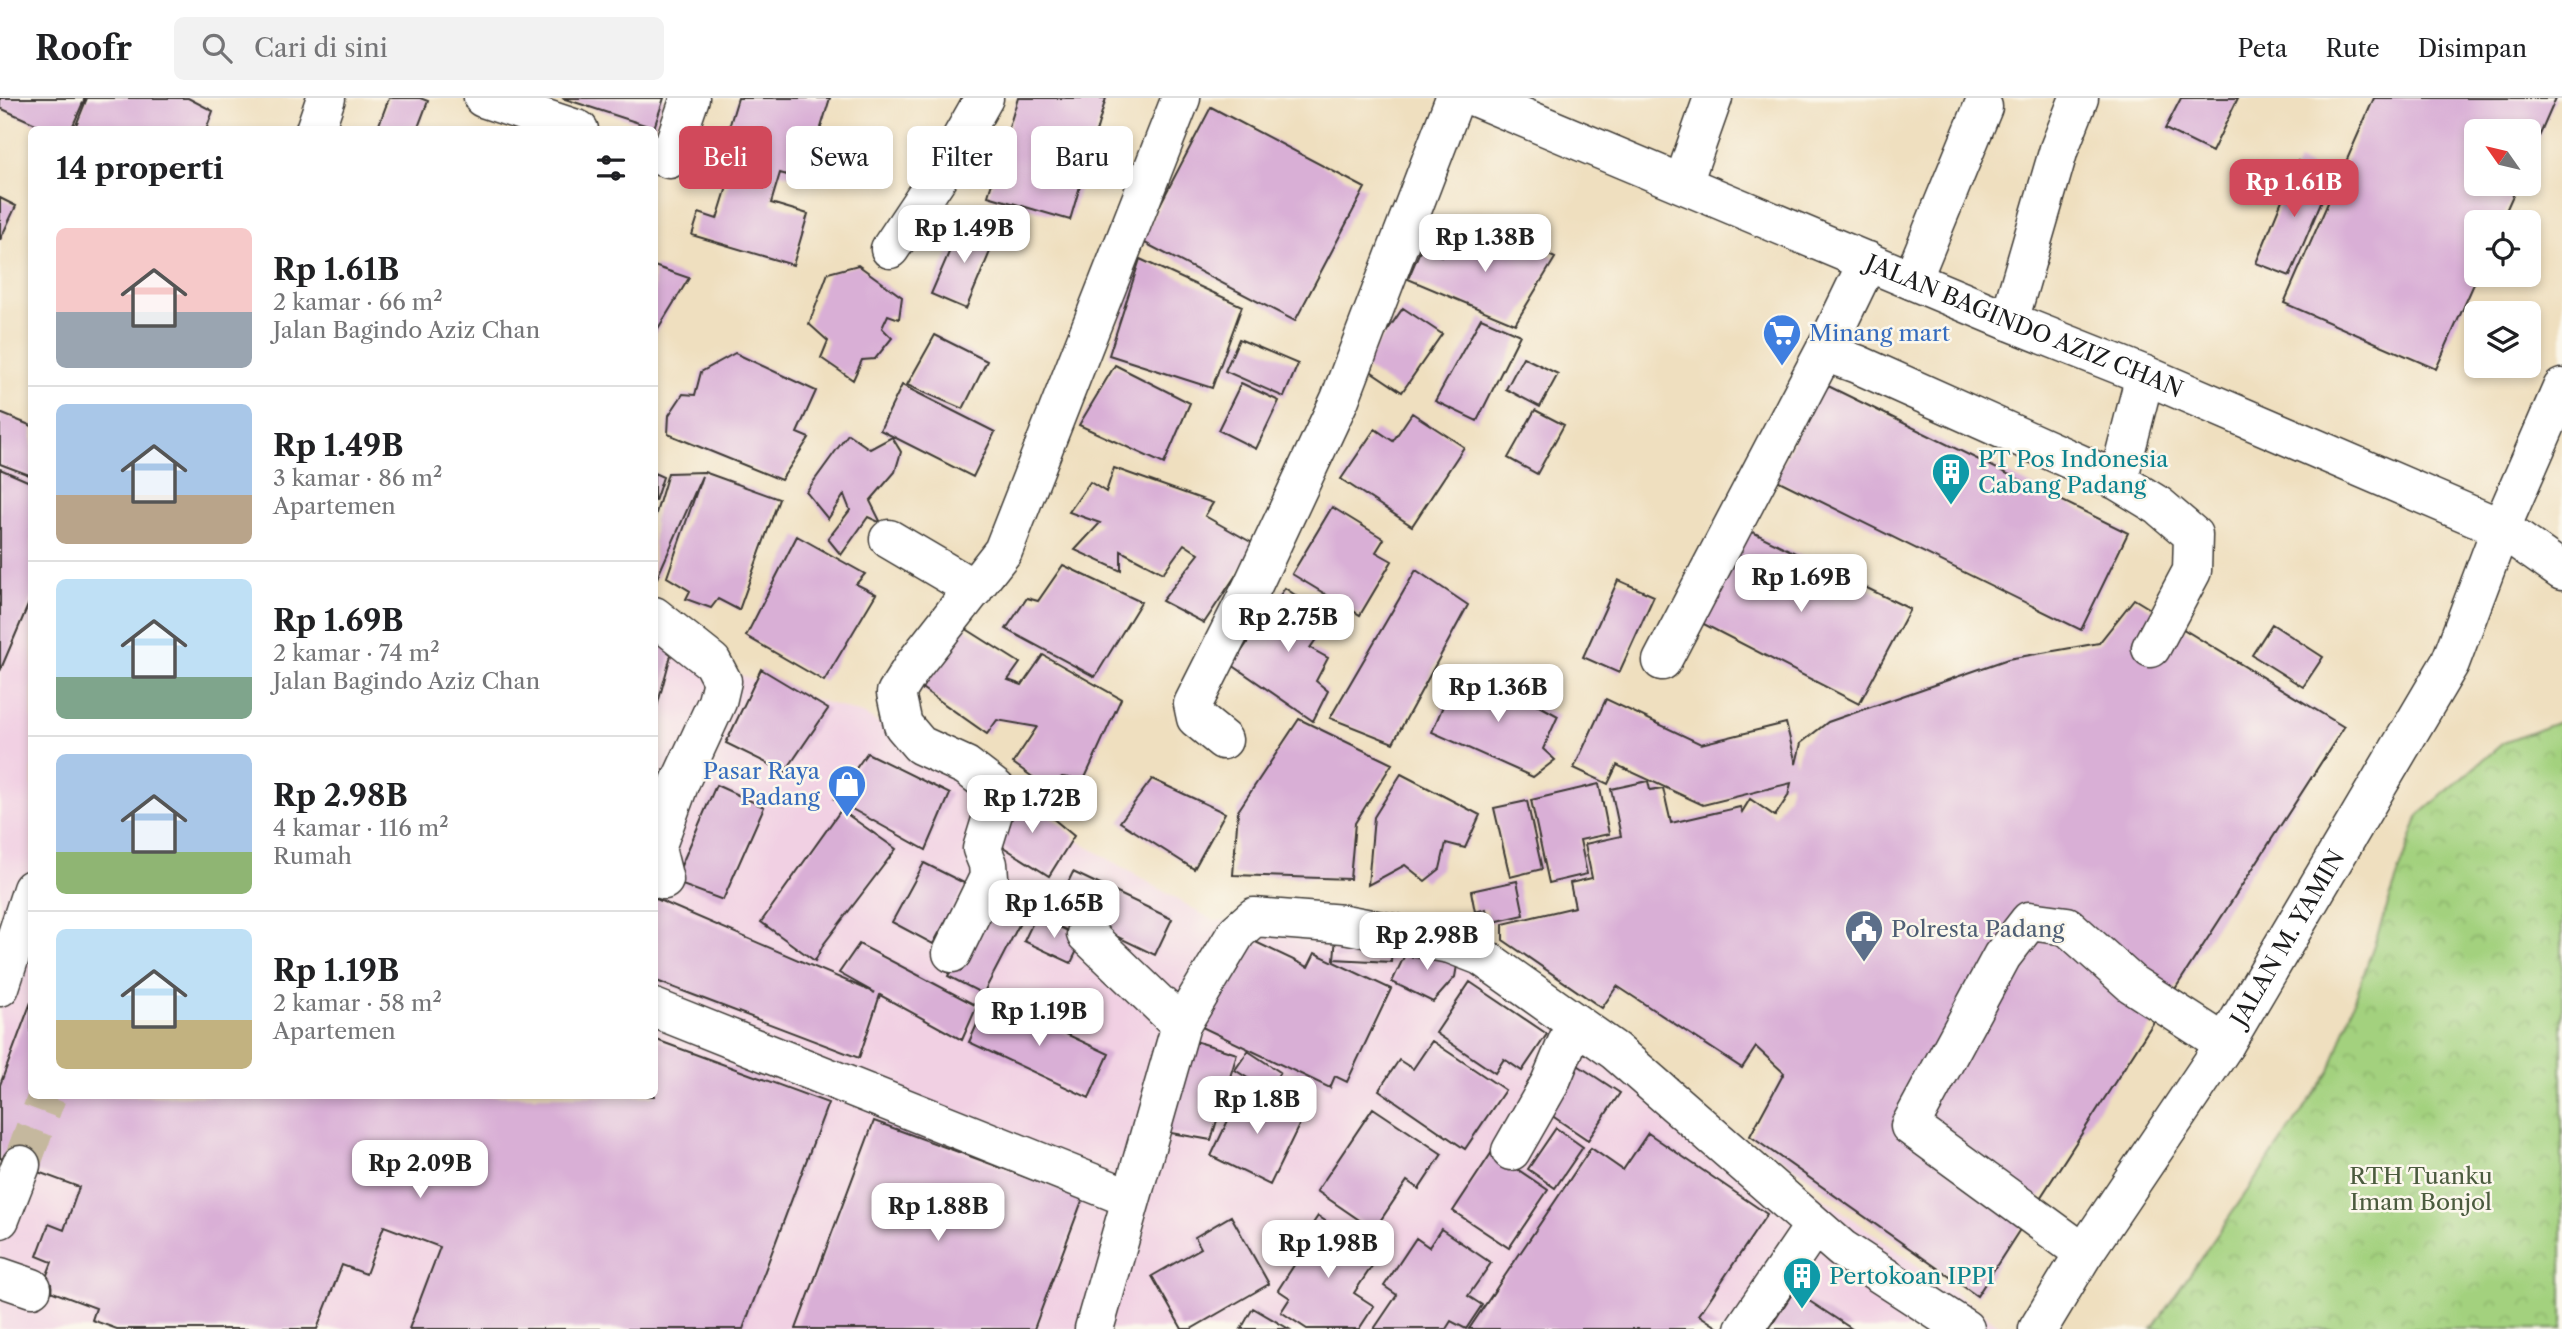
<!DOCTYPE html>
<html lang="id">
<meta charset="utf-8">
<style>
:root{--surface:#fff;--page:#f2f2f2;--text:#202124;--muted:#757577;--line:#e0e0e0;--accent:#d1495b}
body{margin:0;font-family:"Libre Caslon Text",serif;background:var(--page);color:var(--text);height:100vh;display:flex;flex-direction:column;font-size:26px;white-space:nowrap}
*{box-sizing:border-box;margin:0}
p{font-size:23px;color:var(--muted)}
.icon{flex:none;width:38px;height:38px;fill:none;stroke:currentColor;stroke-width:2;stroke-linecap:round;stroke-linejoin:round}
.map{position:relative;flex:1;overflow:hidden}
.side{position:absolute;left:28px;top:28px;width:630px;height:973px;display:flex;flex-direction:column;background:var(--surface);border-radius:10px;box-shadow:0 4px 10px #0003}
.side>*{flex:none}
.hud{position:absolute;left:679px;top:28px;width:665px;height:63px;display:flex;gap:14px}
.needle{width:46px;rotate:304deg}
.controls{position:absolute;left:2464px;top:21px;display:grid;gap:14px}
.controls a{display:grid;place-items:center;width:77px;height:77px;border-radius:10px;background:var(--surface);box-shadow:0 4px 10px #0003;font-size:35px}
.price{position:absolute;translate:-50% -60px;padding:0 16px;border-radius:14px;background:#fff;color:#222;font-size:23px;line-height:46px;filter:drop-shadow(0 2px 4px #0008)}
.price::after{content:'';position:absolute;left:50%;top:42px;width:21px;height:16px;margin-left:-10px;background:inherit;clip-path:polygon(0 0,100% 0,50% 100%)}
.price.active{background:var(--accent);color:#fff}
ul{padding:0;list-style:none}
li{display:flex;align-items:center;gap:21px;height:175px;padding:0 28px}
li+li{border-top:2px solid var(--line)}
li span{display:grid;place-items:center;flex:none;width:196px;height:140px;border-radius:10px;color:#555}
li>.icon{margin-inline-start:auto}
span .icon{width:84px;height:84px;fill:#fffc;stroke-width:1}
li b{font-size:30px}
h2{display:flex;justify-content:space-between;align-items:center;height:84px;padding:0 28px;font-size:30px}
.chip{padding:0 24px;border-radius:10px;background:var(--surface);box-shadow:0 4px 10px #0003;font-size:24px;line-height:63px}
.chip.active{background:var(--accent);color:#fff}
header{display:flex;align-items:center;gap:42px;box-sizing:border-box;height:98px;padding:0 35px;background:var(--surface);border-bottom:2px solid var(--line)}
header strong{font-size:33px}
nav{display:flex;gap:38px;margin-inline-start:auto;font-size:24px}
.search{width:490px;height:63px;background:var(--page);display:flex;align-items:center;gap:18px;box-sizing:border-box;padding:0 24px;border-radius:10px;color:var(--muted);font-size:26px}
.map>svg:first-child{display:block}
.built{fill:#f1d0e3}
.park{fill:url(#park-crowns);stroke:#60764d;stroke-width:2}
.building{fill:#d9afd6}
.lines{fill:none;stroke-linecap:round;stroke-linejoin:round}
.minor-tunnel{stroke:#c5b89e;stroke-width:38;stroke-dasharray:38 19;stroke-linecap:butt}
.minor-casing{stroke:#3c3934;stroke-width:41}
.major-casing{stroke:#3c3934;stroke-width:41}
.minor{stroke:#fff;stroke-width:38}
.major{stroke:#fff;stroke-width:38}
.labels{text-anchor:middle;stroke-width:5;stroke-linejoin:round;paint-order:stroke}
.street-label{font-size:23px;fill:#1c1c1c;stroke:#fbf7ec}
.shop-label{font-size:23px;fill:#366cbe;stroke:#fbf7ec;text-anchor:start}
.culture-label{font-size:23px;fill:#0d838f;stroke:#fbf7ec;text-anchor:start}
.service-label{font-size:23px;fill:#4e5e75;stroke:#fbf7ec;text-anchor:start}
.park-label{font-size:23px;fill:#4b5b3e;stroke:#fbf7ec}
</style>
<header>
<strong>Roofr</strong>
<div class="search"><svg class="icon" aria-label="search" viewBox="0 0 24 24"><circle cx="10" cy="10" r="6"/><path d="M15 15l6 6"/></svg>Cari di sini</div>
<nav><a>Peta</a><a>Rute</a><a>Disimpan</a></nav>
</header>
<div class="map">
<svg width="2562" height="1231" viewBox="0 0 2562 1231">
<defs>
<pattern id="park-crowns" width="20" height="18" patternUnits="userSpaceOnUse" patternTransform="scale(1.75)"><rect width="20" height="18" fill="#a3d17e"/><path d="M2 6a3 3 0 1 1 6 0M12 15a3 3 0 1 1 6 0" fill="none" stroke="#8cb36c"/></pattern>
</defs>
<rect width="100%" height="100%" fill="#fbf7ec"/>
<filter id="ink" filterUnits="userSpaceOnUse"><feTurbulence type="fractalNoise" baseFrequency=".0143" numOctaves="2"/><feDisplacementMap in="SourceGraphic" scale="14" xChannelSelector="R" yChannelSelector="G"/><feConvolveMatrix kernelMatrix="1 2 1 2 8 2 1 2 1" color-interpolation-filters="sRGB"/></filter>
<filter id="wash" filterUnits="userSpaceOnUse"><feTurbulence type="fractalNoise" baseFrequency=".00686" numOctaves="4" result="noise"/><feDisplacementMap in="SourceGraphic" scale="28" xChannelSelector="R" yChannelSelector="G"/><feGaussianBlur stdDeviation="1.57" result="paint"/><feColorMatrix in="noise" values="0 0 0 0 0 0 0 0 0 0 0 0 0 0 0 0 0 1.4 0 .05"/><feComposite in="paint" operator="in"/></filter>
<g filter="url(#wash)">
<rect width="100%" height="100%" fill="#efdfbf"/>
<!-- built -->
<path class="built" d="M0,317L32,333V998H654L655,550L865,617L1214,823L1444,825L2001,1228L1999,1231H0Z"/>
<!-- park -->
<path class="park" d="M2562,623V1231H2152L2330,973L2419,717L2503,645Z"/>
<g id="blocks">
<!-- building -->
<path class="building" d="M0,0H85L71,32H49L0,10Z
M87,0H188L213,13L206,32H74Z
M389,0H420L428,3L417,32H377Z
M562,0H664L654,30Z
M738,0H830L805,82L780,75L771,105L808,116L793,167L692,137L699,115L717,121L735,63L720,59Z
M1018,0H1106L1070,122L988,98Z
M2181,0H2238L2212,54L2165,31Z
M2374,0H2556L2529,62V33H2476V86H2518L2501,124H2476V177H2478L2436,271L2284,205Z
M1211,9L1365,90L1295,223L1141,143Z
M2298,63L2332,78L2290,178L2256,165Z
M0,100L16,108L0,142Z
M963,122L997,137L966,211L931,196Z
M1494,130L1555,160L1515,226L1408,181L1422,148L1441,158L1454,140L1476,151Z
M1140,161L1242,208L1212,290L1109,257Z
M858,167L902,199L899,221L888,217L882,230L892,240L875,261L862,262L853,282L821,260L828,243L809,226L828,175Z
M654,168L689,180L654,237Z
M1403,210L1442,236L1402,294L1363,268Z
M1481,220L1520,237L1477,323L1435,303Z
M935,237L987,263L963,311L907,287Z
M1239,241L1298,266L1284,299L1225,273Z
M735,255L816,293L797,335L809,340L781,382L668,336L669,317L683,296L695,297L701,274Z
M1523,259L1558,276L1540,309L1506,291Z
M1115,267L1190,305L1164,366L1079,327Z
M1241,285L1279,303L1256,351L1218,332Z
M1822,285L2128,435L2081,532L1775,381Z
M902,287L995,334L973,379L880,332Z
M1535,312L1564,327L1537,376L1508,360Z
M0,315L32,328V378L0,366Z
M1412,315L1464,349L1412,428L1341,381L1375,331L1393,343Z
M848,336L870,351L892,339L901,354L895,374L870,403L881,425L868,419L841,457L828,441L850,412L844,397L828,421L806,394Z
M1114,370L1213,405L1205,418L1256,447L1204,525L1162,503L1199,456L1184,446L1163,475L1121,453V473L1075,452L1100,425L1069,414L1090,384L1106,394Z
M0,371L32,385V498L0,573Z
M704,374L779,401L739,512L718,501L711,510L686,501L690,493L667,479L702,378L657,480L654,479V422L668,375Z
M654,375L663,379L655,403H654Z
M1332,409L1384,441L1376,454L1392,463L1360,517L1292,476Z
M1738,427L1910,511L1859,606L1694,521Z
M797,438L865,476L856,486L876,496L824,583L746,538Z
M1063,467L1141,504L1095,579L1006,531L1027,500L1038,503Z
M1416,472L1468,507L1393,645L1330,620Z
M1618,482L1654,498L1619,575L1583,559Z
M1285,490L1330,521L1310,550L1328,560L1316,583L1328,593L1313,623L1232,567Z
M2134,501L2344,629L1977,1198L1750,1038L1784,975L1756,949L1742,970L1617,888L1602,910L1503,842V826L1575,809L1570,785L1592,780L1585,746L1621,738L1611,691L1648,683L1650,692L1663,690L1671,725L1740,709L1742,714L1750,701L1775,718L1788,698L1791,685L1703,707L1617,667L1608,686L1574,670L1606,601L1701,646L1786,625L1796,666L1801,645L1828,624L2008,561L2099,545Z
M2272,526L2323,559L2303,589L2252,557Z
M960,527L1020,565L1008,582L1022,587L1043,557L1121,601L1084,682L1062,679L1048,690L1013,665L1037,629L997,622L987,636L916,586Z
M654,539L674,546L655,616H654Z
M761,571L828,611L785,674L726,645Z
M1512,576L1526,585L1516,595L1558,618L1543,651L1555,662L1533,679L1432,634L1456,577L1497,591Z
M1299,621L1392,666L1355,725L1350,781L1233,777L1238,713Z
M867,655L950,696L926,752L834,701Z
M1401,676L1480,717L1465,750L1446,745L1440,771L1425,783L1405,767L1368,787L1374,719Z
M1152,681L1225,715L1194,771L1120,724Z
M1599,686L1609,736L1580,742L1587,776L1549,785L1531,702Z
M716,687L764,709L723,802L674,784Z
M1021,694L1074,738L1049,778L989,740Z
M1527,703L1542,771L1510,779L1494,710Z
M841,712L896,751L823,847L815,863L761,824Z
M924,765L966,786L933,846L892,824Z
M1073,774L1172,821L1155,857L1056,809Z
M1517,783L1524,817L1489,825L1486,811L1475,814L1471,793Z
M654,800L875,895L839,875L859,846L977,908L962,942L880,897L859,960L654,882Z
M986,805L1021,823L983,896L948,878Z
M1036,818L1083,840L1071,865L1024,843Z
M1245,839L1308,869L1315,855L1391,891L1347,984L1335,978L1330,990L1202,929Z
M1336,839L1392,842L1391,864L1334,861Z
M1409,848L1459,856L1455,879L1433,904L1392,884Z
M1470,884L1547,936L1522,973L1504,961L1495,975L1436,935Z
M989,900L1109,956L1089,1000L969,944Z
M31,904L32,998H654V941L828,1005L743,1231H409L440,1149L384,1128L366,1176L342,1167L317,1231H117L92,1222L96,1210L42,1190L52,1164L37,1158L49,1126L64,1132L79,1089L0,1060V987Z
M1185,940L1237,956L1211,1042L1154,1032Z
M1432,943L1505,992L1465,1051L1379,992L1399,962L1413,971Z
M1248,953L1280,974L1268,993L1235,972Z
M1573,964L1620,995L1588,1042L1542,1011Z
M1244,989L1304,1017L1270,1087L1211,1058Z
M1373,1010L1442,1056L1419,1091L1407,1083L1374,1132L1317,1093Z
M874,1023L1083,1100L1034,1231H796Z
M1556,1030L1583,1049L1555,1090L1528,1071Z
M1648,1035L1767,1116L1699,1217L1720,1231H1469L1591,1050L1623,1072Z
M1492,1054L1548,1092L1509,1150L1453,1113Z
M1231,1118L1269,1186L1191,1231H1182L1152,1178L1201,1150L1195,1139Z
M1318,1118L1378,1159L1354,1195L1374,1208L1359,1231H1307L1281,1214L1290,1200L1278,1192L1298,1161L1292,1157Z
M1441,1131L1491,1165L1468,1198L1482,1207L1466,1231L1451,1223L1446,1231H1374L1397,1197L1384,1188L1416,1140L1429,1149Z
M1794,1193L1852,1231H1769Z
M1253,1210L1289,1231H1241Z"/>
</g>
</g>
<g filter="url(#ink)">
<use href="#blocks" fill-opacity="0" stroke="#3c3934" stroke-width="2"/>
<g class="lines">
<!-- minor-tunnel -->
<path class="minor-tunnel" d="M21,1067L47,998"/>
<!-- minor casing -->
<g class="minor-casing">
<path id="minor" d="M483,0L579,32
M654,56L669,61L690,0
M1683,85L1713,0
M890,151L946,67L984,0
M1912,182L1983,9
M2009,223L2059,51L2079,0
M1824,254L1857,266L2118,383L2159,408L2193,437L2192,473L2151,550
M2118,383L2145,277
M889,441L974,491
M654,518L712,564L722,583L717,604L680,684L656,750L664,782
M1662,563L1824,254L1868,163
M1223,642L1196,620L1193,606L1253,487L1340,301L1455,0
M1086,836L1181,927
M952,855L989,779L988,766L982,751L995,709L996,691L966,668L920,647L903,627L896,595L913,568L1003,453L1181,0
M654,910L1130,1100
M1511,1053L1550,985L1575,925
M0,1121L21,1067
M2084,1155L1910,1028L2002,858L2029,823L2067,828L2132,886L2225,946
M0,1179L32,1190
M1094,1231L1181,927L1237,834L1254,819L1344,826L1450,846L1481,858L1615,953L1842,1151L1965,1231
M1744,1231L1814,1128"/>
</g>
<!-- major casing -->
<g class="major-casing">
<g id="major">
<path id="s1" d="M1477,0L2009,223L2145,277L2501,430L2562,473"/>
<path d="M315,32L326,0"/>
<path d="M0,889L32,791"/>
<path id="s2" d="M2038,1231L2084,1155L2225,946L2450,565L2501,430L2562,290"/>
</g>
</g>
<!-- minor -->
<use href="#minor" class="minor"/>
<!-- major -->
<use href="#major" class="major"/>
</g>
</g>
<!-- icons -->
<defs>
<g id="supermarket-pin" transform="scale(2.0125)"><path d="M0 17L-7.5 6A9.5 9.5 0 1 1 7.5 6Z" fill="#3f7fe0" stroke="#fbf7ec"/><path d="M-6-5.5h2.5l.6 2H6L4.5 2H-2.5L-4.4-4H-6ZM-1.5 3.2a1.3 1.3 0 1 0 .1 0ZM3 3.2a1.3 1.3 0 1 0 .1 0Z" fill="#fff"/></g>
<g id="building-pin" transform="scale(2.0125)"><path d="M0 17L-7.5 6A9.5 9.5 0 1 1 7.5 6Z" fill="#0f9aa8" stroke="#fbf7ec"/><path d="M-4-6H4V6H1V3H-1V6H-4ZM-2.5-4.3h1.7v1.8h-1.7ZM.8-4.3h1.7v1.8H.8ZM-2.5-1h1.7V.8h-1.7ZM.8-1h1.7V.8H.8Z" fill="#fff"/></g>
<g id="shop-pin" transform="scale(2.0125)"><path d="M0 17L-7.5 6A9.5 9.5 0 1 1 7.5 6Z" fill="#3f7fe0" stroke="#fbf7ec"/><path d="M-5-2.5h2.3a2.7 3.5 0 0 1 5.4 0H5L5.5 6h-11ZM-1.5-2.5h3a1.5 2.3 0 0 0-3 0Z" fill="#fff"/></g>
<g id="civic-pin" transform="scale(2.0125)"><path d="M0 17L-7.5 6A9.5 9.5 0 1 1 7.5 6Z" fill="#5c6f8a" stroke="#fbf7ec"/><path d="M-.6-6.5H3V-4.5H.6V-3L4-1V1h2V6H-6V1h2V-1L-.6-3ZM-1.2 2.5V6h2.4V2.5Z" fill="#fff"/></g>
</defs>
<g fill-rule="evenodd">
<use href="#supermarket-pin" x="1782" y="235"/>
<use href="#building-pin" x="1951" y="374"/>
<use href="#shop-pin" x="847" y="686"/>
<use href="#civic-pin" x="1864" y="831"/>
<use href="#building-pin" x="1802" y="1178"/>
</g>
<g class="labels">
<!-- street labels -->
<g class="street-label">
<text dy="8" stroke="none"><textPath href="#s1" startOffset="593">JALAN BAGINDO AZIZ CHAN</textPath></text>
<text dy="8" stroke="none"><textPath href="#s2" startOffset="464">JALAN M. YAMIN</textPath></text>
</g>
<!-- shop labels -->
<g class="shop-label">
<text x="1809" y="243">Minang mart</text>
<text x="820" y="681" text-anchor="end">Pasar Raya<tspan x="820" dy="26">Padang</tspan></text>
</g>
<!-- culture labels -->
<g class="culture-label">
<text x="1978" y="369">PT Pos Indonesia<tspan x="1978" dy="26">Cabang Padang</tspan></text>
<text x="1829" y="1186">Pertokoan IPPI</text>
</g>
<!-- service labels -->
<g class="service-label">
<text x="1891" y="839">Polresta Padang</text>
</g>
<!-- park labels -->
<g class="park-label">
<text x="2421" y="1086">RTH Tuanku<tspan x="2421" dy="26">Imam Bonjol</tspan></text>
</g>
</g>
</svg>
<div class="controls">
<a><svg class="needle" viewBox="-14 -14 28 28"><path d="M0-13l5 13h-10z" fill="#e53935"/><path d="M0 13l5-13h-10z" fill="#757577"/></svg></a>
<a><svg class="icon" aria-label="locate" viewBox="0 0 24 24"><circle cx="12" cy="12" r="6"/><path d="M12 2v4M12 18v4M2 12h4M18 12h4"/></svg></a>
<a><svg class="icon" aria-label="layers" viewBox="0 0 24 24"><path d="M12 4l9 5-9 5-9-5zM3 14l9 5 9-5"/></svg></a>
</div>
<b class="price active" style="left:2294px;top:121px">Rp 1.61B</b>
<b class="price" style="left:964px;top:167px">Rp 1.49B</b>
<b class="price" style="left:1485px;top:176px">Rp 1.38B</b>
<b class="price" style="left:1801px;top:516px">Rp 1.69B</b>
<b class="price" style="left:1288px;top:556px">Rp 2.75B</b>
<b class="price" style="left:1498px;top:626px">Rp 1.36B</b>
<b class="price" style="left:1032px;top:737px">Rp 1.72B</b>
<b class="price" style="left:1054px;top:842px">Rp 1.65B</b>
<b class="price" style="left:1427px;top:874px">Rp 2.98B</b>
<b class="price" style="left:1039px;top:950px">Rp 1.19B</b>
<b class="price" style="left:1257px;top:1038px">Rp 1.8B</b>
<b class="price" style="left:420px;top:1102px">Rp 2.09B</b>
<b class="price" style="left:938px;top:1145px">Rp 1.88B</b>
<b class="price" style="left:1328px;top:1182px">Rp 1.98B</b>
<div class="hud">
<a class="chip active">Beli</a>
<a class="chip">Sewa</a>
<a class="chip">Filter</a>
<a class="chip">Baru</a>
</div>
<section class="side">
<h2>14 properti<svg class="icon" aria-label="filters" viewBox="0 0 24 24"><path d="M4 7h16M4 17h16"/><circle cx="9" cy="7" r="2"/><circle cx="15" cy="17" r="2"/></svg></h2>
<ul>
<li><span style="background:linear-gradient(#f6c9c9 60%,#9aa5b1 0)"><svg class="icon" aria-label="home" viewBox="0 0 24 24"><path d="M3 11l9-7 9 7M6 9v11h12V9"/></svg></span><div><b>Rp 1.61B</b><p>2 kamar · 66 m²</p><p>Jalan Bagindo Aziz Chan</p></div></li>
<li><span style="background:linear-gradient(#a9c7e8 65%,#b9a48a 0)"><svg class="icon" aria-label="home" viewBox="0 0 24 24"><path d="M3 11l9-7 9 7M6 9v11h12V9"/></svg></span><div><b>Rp 1.49B</b><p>3 kamar · 86 m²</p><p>Apartemen</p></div></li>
<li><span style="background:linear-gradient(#bfe0f5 70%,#7fa58c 0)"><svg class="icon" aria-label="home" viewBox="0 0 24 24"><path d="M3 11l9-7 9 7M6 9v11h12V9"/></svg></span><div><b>Rp 1.69B</b><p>2 kamar · 74 m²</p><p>Jalan Bagindo Aziz Chan</p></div></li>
<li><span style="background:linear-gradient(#a9c7e8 70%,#8fb573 0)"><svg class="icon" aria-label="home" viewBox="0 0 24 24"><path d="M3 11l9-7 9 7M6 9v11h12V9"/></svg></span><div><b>Rp 2.98B</b><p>4 kamar · 116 m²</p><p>Rumah</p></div></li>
<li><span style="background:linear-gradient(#bfe0f5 65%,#c2b280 0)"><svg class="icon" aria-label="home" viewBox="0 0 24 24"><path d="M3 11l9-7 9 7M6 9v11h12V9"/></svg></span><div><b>Rp 1.19B</b><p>2 kamar · 58 m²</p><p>Apartemen</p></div></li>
</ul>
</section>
</div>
